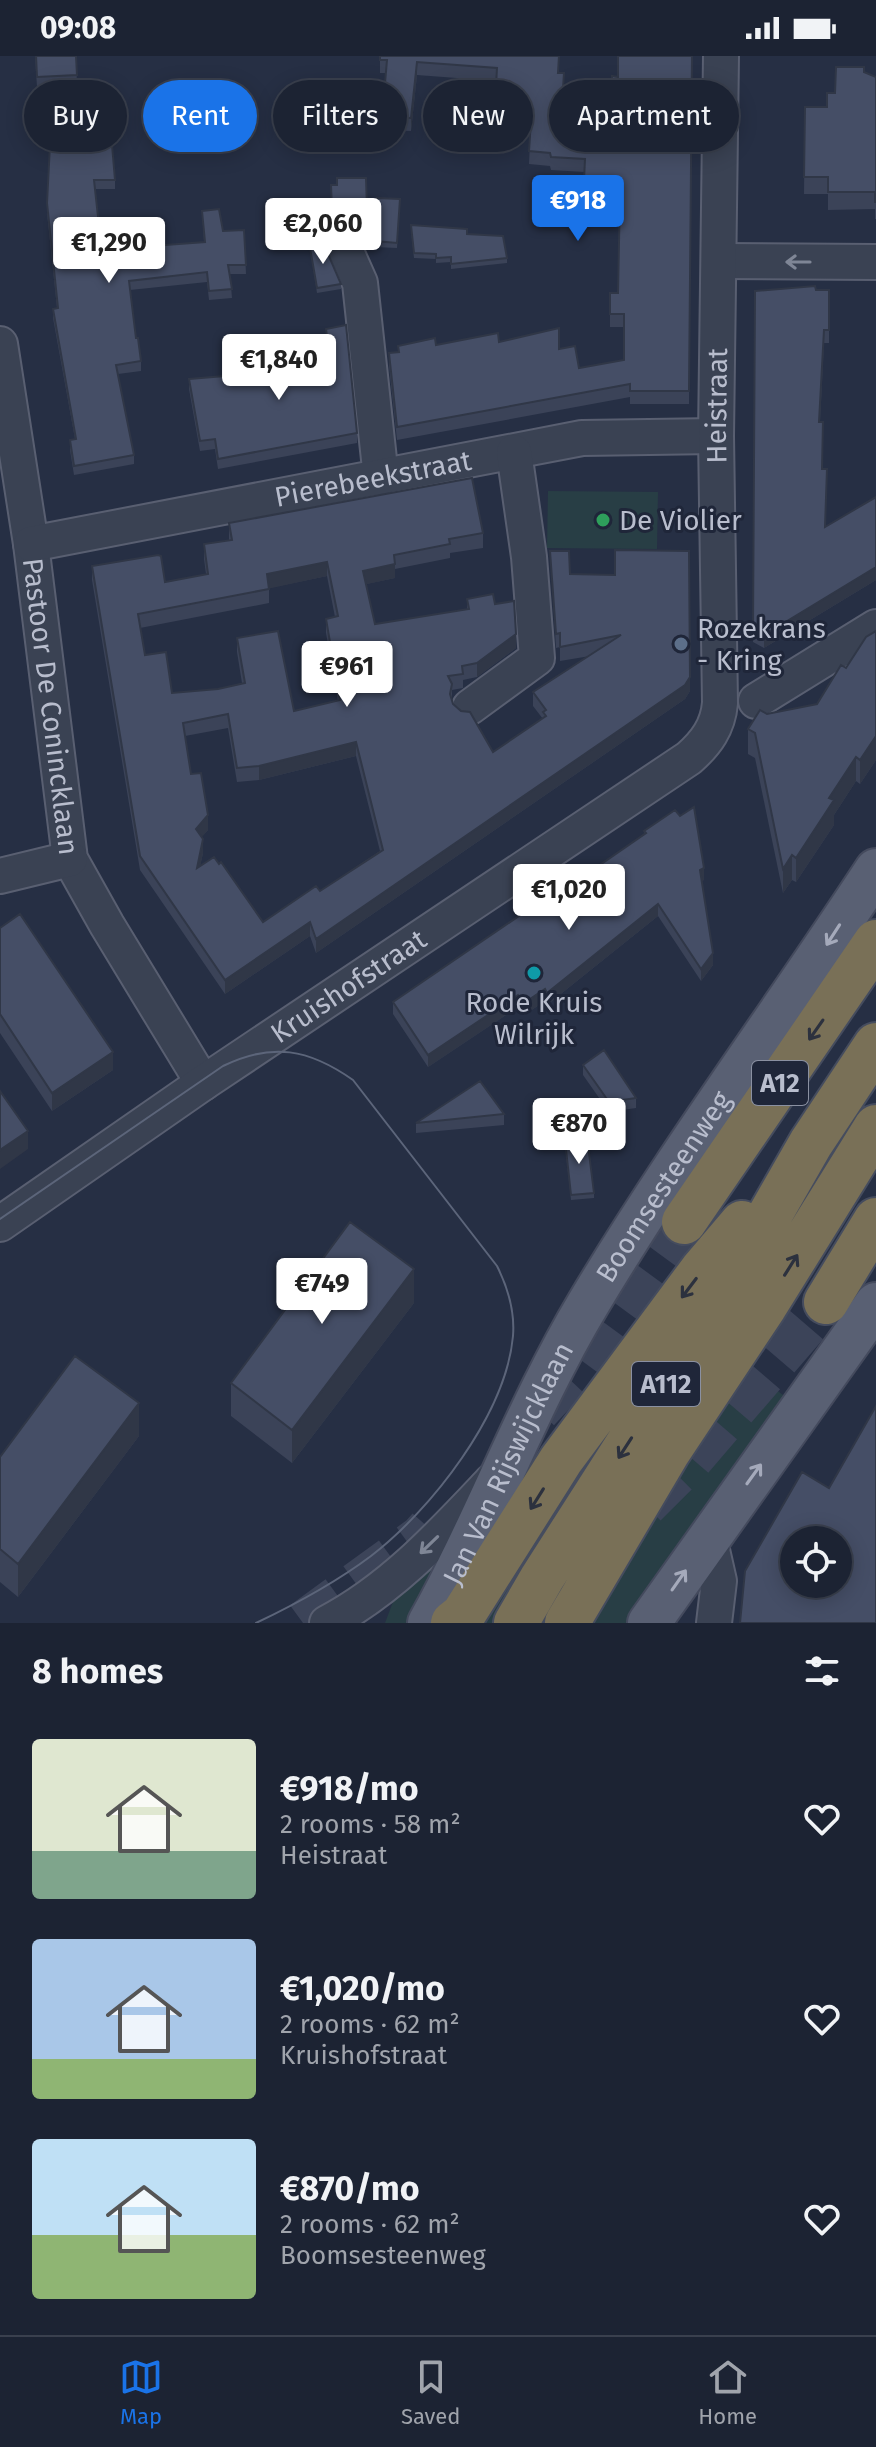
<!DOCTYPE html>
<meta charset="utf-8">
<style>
:root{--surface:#1c2333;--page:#252b3b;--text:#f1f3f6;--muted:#a0a4ac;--line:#3a404e;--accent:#1a73e8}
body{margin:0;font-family:"Fira Sans",sans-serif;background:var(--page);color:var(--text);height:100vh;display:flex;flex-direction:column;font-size:30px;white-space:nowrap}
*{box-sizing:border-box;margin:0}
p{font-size:26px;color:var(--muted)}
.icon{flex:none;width:44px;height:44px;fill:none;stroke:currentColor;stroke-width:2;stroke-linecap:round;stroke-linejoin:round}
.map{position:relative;height:1567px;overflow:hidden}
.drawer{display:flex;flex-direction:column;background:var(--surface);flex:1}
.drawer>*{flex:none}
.guide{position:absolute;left:24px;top:24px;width:828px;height:72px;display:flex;gap:16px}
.controls{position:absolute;left:780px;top:1470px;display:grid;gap:16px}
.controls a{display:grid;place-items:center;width:72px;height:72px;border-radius:50%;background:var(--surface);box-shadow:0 4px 20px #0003,0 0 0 2px var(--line);font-size:40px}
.price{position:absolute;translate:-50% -68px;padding:0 18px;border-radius:8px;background:#fff;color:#222;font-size:26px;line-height:52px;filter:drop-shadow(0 2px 4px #0008)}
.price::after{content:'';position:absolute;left:50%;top:48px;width:24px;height:18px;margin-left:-12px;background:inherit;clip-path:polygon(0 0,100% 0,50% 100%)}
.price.current{background:var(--accent);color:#fff}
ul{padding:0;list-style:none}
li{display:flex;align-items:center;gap:24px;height:200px;padding:0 32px}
li span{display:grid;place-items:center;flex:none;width:224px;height:160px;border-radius:8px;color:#555}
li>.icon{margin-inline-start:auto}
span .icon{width:96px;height:96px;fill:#fffc;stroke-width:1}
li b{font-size:34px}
h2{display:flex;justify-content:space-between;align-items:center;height:96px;padding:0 32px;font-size:34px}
.pill{padding:0 28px;border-radius:36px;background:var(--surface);box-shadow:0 4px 20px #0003,0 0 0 2px var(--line);font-size:28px;line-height:72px}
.pill.current{background:var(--accent);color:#fff}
.status{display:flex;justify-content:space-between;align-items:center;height:56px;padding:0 40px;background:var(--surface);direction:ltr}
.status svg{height:22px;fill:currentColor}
.dock{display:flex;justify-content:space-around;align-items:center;height:112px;border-top:2px solid var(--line);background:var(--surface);font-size:22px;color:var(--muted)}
.dock a{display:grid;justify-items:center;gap:4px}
.dock .current{color:var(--accent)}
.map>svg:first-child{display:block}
.green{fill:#283e45}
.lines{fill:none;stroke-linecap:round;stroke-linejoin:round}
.highway-tunnel{stroke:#3c4459;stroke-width:44;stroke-dasharray:44 22;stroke-linecap:butt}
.minor-casing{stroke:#595f71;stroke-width:38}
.major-casing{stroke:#444a5d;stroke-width:46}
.highway-casing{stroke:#454c5e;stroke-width:48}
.minor{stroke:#3a4253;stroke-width:34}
.major{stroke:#596073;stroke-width:42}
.highway{stroke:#797057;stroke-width:44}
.tram{stroke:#5c657a;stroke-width:2}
.wall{fill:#3b4358;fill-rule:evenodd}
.shaded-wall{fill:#303747}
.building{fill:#454e66;stroke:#303747;stroke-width:2;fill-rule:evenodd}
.oneway{stroke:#7f8696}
.oneway2{stroke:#a5aabb}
.oneway3{stroke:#2c313e}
.leisure-dot{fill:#2e9e5b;stroke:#1f2639;stroke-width:3}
.service-dot{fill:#5c6f8a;stroke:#1f2639;stroke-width:3}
.culture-dot{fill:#0f9aa8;stroke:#1f2639;stroke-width:3}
.labels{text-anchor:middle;stroke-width:6;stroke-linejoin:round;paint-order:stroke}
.shield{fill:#1f2639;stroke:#8a90a1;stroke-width:2}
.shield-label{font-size:26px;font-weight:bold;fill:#b8bdcd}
.street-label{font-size:28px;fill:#b8bdcd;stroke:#1f2639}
.poi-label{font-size:28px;fill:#b8bdcd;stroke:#1f2639;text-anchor:start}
</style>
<div class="status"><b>09:08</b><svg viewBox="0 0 49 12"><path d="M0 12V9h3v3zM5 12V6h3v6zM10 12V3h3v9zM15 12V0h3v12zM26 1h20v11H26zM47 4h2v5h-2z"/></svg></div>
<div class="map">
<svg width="876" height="1567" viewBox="0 0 876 1567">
<rect width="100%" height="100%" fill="#262f44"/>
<!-- green -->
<path class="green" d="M548,435L658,436L657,493L547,492Z
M745,1311L790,1344L632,1567H586Z
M608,1370L492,1567H478Z
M452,1479L410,1567H385L400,1527Z"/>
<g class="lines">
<!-- highway-tunnel -->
<path class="highway-tunnel" d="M538,1354L574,1316L684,1166
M645,1449L691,1403L826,1246
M303,1567L421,1481L429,1472"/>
<!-- minor casing -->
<g class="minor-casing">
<g id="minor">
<path d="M340,182L360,227L381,422"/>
<path d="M719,205L876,206"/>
<path id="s1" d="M0,288L31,488L70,803L107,869L203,1027"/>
<path id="s2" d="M31,488L582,382L716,380"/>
<path d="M756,645L876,571"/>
<path d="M470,651L537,602L529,501L514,396"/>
<path d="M0,820L70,803"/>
<path id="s3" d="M0,1168L203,1027L689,702C706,687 718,671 720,647L716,380L721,0"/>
<path d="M709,1481L719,1525L714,1567"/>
<path d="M327,1567C392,1533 442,1478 492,1425"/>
</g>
</g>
<!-- major casing -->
<g class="major-casing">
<g id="major">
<path id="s4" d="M429,1567C487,1463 527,1350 588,1248C677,1099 781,959 876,814"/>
<path d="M649,1567L876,1248"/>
</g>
</g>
<!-- highway casing -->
<g class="highway-casing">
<path id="highway" d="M684,1166L876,886
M826,1246L876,1164
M453,1567L463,1559L561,1404L702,1214L742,1167
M516,1567L542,1522L732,1225L811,1087L876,989
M567,1567L668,1396L765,1250L876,1071"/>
</g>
<!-- minor -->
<use href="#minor" class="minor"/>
<!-- major -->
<use href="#major" class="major"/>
<!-- highway -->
<use href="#highway" class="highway"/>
<!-- tram -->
<path class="tram" d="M0,1163L223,1010C272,986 309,993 353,1024L497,1210C508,1232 515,1255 513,1280C506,1358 431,1454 371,1500C335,1527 296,1548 256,1567"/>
</g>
<!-- wall -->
<path class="wall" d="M35,0H76L77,29L37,31Z
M380,0L559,17L564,30L561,80L609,83L618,21L692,0L689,348H630V341L397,384L389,310V297L398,296V290L436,289L499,286L559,293L579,312L624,304V271H610V237H618L620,148L600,147V138L584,137V116L551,114L550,110L529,108L531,63L495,60L496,25L417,19L411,75L382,74L386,17H380Z
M864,16L876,21V163H875V153L828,154V138H804L805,51H827L835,37Z
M50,67L115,124V133H95L101,188L125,192L204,186L202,155L223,175L244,174L246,218H230L232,242L209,244L207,226L130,234L136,282L141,305V315L118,318L134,399V408L74,419L70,394V384L75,383L53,262V253L57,252L47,157L51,88Z
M331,129L367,153V158L332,159Z
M377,142L400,143L397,192L375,191Z
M411,174L467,178L507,202V207L451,213V206L436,207V203L414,202Z
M309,186L341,228V233L317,237Z
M829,234V287H824L820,366L825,471L876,441V524L764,592L753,586L755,235Z
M326,273L357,377V387L218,413L215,393L200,395L189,333V323L246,318V306L268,307L328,296Z
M229,467L483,477V492L450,497V502L395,513V522L366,528L375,568L467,553V543L495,548L516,592L477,621L463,624V632L452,634V644L453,648L493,696L543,663L533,650V636L590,600L560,605V591L556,592L550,495L570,518L690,635L685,643L316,897L310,880L225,938L140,814L92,524V510L165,526L206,518L204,503V488L229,485ZM327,520L335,561L326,563V577L338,645L294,655L237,582V596L242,627L218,633L172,637L145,599L140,572L269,547V532ZM228,672L237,726L259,724L356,700L380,795L320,835L263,866L219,808L200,810L203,797L201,781L208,774L191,718L185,680Z
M876,575V704L860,728L856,725L834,759V769L796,826L792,824L783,837L755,702L748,698V673L767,658L817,648Z
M644,775L704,824L701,825L713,909L701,925L658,860L547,949L545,945L524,959L518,951L428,1011L393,958V946L578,824L644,779Z
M0,872L113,1014L52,1055L0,977Z
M583,1009L636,1042V1052L609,1056L583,1019Z
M504,1058V1069L416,1077V1067Z
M565,1090L594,1137V1142L571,1144Z
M414,1247L292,1407L231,1360V1327Z
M139,1380L18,1541L0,1526V1401Z"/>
<!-- shaded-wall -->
<path class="shaded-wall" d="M417,6V19L411,75V62Z
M327,506V520L267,533V518Z
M395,508V522L363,529V515Z
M876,511V524L764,592V579Z
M516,578V592L477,621V607Z
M690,621V635L685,643L316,897V883Z
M876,680V704L860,728V704Z
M356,686V700L259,724V710Z
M856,701V725L834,759V769L796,826V802L829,742Z
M208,759V774L196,788V773Z
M203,783V797L197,826V812Z
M792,799V824L783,837V813Z
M704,812V824L700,826V814Z
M658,848V860L547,949V937Z
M310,866V880L225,938V924Z
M713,897V909L701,925V913Z
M545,933V945L524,959V947Z
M518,939V951L428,1011V999Z
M113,996V1014L52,1055V1037Z
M28,1075V1093L0,1113V1094Z
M414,1213V1247L292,1407V1374Z
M139,1347V1380L18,1541V1508Z"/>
<!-- building -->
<path class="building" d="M36,0H76L77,19L37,21Z
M380,0H559L558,17H564L560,80L609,83L612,20L618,21V0H692L689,335H630V328L397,371L389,297L399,296L398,290L435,282L436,289L498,277L499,286L559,272V293L575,290L579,312L624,304V258H610V237H618L620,136L600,134L601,125L584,124L585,103L551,101L550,97L529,95L532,50L495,47L497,12L417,6L411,62L382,61L387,4H380Z
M836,11H864V16L876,21V146H875V136H828V121H804L805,51H827V37H835Z
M101,63V66L110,65L115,124H94L101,188L125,187V192L205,186L202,155L219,153L223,175L244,174L246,209H228L232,233L209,235L207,216L129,225L136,282H138L141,305L116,309L134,399L74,410L70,384L76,383L53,253L58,252L47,147L50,88L52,87L50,67Z
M337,122H366L367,153L332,154L331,129H337Z
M377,142L400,143L397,187L375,185Z
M411,169L467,173V178L503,180L507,202L451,208V201L436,202V198L414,197Z
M322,184L341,228L317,232L309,186Z
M815,230L816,234H829V274H824L819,366H823L822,413H827L825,471L876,441V511L764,579L753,572L755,235Z
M346,269L357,377L218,403L215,383L200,385L189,323L248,318L246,306L267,302L268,307L329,296L326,273Z
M472,422L483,477L449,483L450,488L394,499L395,508L363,515L375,568L469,553L467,543L493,538L495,548L514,545L516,578L477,607L462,610L463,618L448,620L452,628L450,638L453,648L461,655L470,656L493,696L546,660L543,656L546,654L533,636L621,579L560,591V577L556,578L550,495H569L570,518L615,519V494L689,495L690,621L685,629L316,883L310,866L225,924L140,800L92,510L158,499L161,500L165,526L208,518L204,488L232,484L229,467ZM327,506L338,560L326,563L340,644L294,655L278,575L237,582L245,627L218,633L172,637L166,596L145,599L138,558L269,533L267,518ZM228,658L237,712L259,710L356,686L383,794L320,835L316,830L263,866L221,806L219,808L214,801L197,812L203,783L196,773L208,759L201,717L191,718L183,667Z
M876,575V680L860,704L856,701L829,742L834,744L796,802L792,799L783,813L755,677L748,673L760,654L767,658L817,648L841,609L846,612L866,581Z
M694,751L704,812L700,814L713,897L701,913L658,848L547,937L545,933L524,947L518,939L428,999L393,946L576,821L578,824L646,777L644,775L675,754L680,760Z
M20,858L113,996L52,1037L0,958V872Z
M604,994L636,1042L609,1046L583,1009Z
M480,1025L504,1058L416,1067Z
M0,1035L28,1075L0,1094Z
M587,1081L594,1137L571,1139L565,1084Z
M350,1166L414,1213L292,1374L231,1327Z
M75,1300L139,1347L18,1508L0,1493V1401Z
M876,1350V1567H740L745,1515L802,1416L829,1432ZM794,1484H838V1528H794Z"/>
<!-- one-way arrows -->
<defs><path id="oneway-shaft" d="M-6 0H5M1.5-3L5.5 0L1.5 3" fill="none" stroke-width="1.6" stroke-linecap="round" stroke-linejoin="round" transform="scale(2)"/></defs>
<g class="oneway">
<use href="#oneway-shaft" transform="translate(798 206) rotate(-180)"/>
<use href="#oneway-shaft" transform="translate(429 1489) rotate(136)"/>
</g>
<g class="oneway2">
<use href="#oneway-shaft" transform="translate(833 879) rotate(123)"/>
<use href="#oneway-shaft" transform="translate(754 1418) rotate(-54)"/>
<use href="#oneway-shaft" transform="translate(679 1524) rotate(-55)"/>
</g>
<g class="oneway3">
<use href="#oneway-shaft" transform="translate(816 974) rotate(125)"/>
<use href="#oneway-shaft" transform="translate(791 1209) rotate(-58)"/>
<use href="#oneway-shaft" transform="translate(689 1232) rotate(127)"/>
<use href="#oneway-shaft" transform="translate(625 1392) rotate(123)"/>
<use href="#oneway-shaft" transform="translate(537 1443) rotate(122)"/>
</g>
<!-- markers -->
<circle class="leisure-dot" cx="603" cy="464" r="8"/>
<circle class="service-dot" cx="681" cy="588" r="8"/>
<circle class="culture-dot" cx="534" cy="917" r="8"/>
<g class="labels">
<!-- shield labels -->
<g class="shield">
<rect x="752" y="1005" width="56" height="44" rx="6"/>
<rect x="632" y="1306" width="68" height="44" rx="6"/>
</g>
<g class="shield-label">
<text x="780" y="1036">A12</text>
<text x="666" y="1337">A112</text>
</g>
<!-- street labels -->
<g class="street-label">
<text dy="10" stroke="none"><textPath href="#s3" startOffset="1194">Heistraat</textPath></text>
<text dy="10" stroke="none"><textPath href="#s2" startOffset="348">Pierebeekstraat</textPath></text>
<text dy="10" stroke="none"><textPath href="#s1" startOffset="366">Pastoor De Conincklaan</textPath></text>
<text dy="10" stroke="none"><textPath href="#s3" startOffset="422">Kruishofstraat</textPath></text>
<text dy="10" stroke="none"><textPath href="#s4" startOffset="496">Boomsesteenweg</textPath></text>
<text dy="10" stroke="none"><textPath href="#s4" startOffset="178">Jan Van Rijswijcklaan</textPath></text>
</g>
<!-- poi labels -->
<g class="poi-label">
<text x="619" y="474">De Violier</text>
<text x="697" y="582">Rozekrans<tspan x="697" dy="32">- Kring</tspan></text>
<text x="534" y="956" text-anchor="middle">Rode Kruis<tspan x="534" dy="32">Wilrijk</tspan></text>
</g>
</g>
</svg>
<div class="controls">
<a><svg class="icon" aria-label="locate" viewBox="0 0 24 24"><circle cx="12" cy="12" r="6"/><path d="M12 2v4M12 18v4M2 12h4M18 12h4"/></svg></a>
</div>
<b class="price current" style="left:578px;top:187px">€918</b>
<b class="price" style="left:323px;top:210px">€2,060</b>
<b class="price" style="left:109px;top:229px">€1,290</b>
<b class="price" style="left:279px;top:346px">€1,840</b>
<b class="price" style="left:347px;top:653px">€961</b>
<b class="price" style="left:569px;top:876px">€1,020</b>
<b class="price" style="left:579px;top:1110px">€870</b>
<b class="price" style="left:322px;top:1270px">€749</b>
<div class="guide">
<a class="pill">Buy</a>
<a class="pill current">Rent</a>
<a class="pill">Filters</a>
<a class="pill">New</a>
<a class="pill">Apartment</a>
</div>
</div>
<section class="drawer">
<h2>8 homes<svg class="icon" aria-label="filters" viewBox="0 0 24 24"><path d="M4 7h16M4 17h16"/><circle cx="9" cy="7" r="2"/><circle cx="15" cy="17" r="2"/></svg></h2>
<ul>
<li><span style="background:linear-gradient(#dfe7d0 70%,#7fa58c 0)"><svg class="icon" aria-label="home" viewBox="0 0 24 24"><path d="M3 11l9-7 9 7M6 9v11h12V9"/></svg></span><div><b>€918/mo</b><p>2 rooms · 58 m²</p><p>Heistraat</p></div><svg class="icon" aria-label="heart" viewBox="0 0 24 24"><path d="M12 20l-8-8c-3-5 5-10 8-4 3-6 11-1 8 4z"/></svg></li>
<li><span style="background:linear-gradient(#a9c7e8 75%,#8fb573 0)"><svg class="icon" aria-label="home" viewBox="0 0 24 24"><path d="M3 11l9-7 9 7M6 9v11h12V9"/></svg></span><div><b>€1,020/mo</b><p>2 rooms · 62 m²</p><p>Kruishofstraat</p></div><svg class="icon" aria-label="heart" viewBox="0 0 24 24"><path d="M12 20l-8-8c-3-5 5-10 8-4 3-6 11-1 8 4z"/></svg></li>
<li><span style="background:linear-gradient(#bfe0f5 60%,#8fb573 0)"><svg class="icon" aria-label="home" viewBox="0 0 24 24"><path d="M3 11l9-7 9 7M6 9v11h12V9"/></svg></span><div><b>€870/mo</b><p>2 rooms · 62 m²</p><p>Boomsesteenweg</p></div><svg class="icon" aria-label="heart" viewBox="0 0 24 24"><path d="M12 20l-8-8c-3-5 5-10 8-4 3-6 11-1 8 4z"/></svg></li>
</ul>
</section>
<nav class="dock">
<a class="current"><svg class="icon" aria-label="map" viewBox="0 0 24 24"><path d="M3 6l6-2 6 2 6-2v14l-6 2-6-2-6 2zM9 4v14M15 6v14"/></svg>Map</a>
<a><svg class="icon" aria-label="saved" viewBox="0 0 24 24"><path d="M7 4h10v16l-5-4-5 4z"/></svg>Saved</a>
<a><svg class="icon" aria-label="home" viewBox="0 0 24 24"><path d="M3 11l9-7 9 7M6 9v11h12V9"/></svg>Home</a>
</nav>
